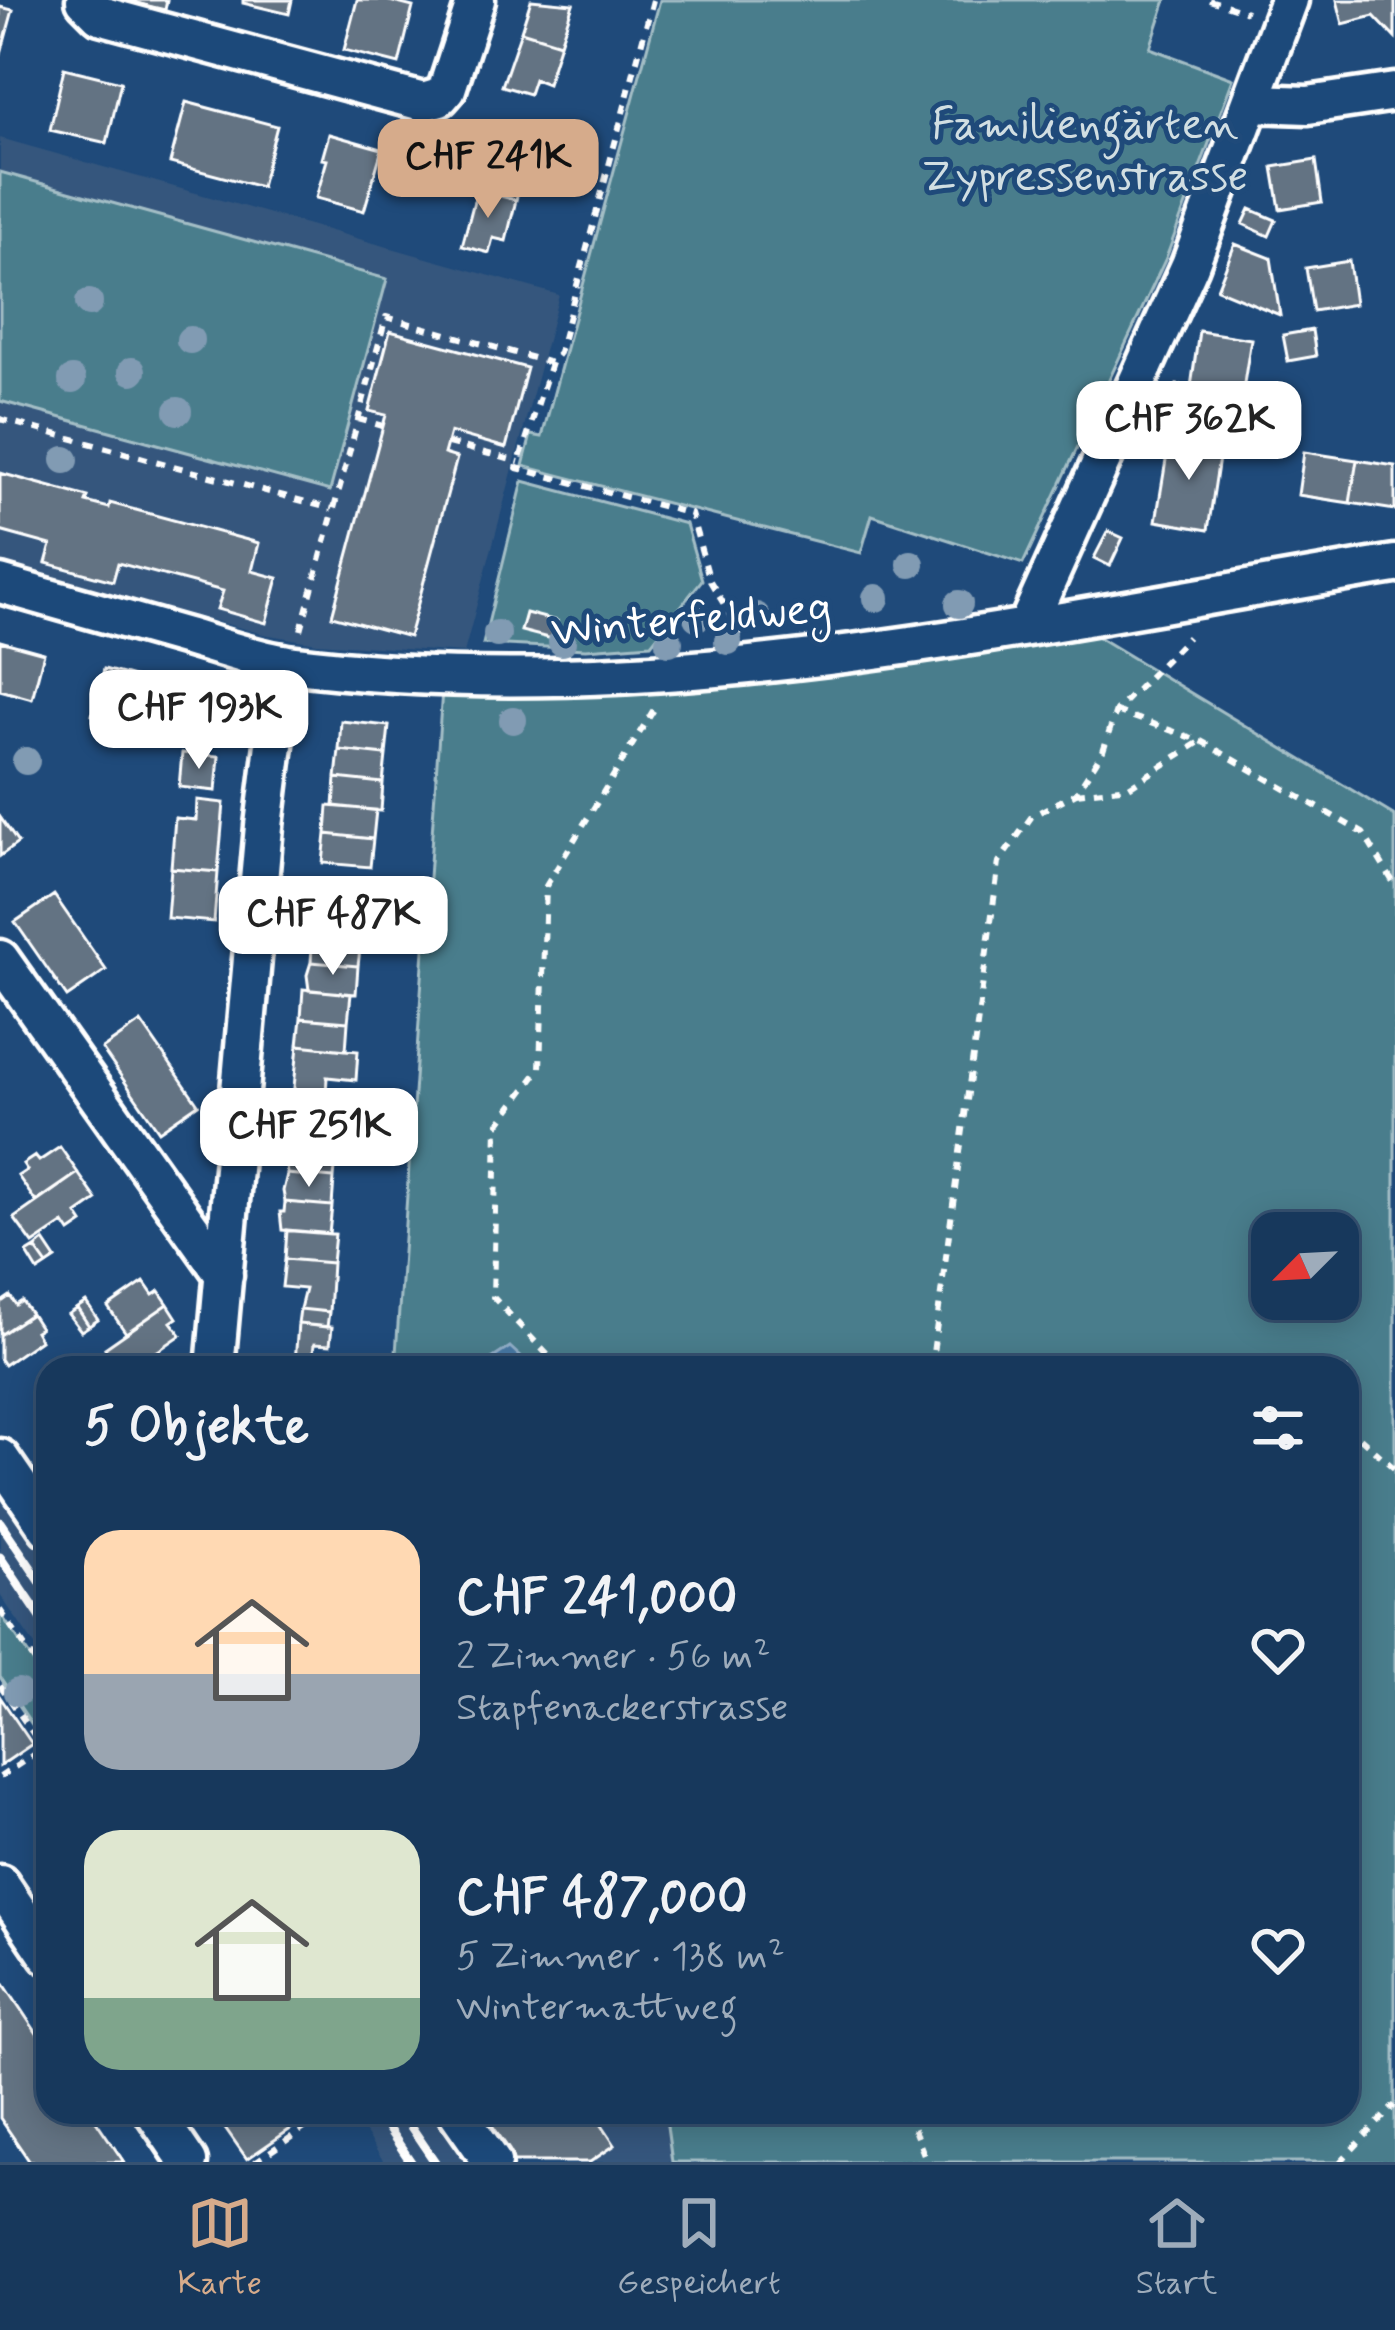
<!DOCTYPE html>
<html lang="de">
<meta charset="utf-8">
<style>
:root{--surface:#17385c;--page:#203f62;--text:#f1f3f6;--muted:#9eacbb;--line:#365272;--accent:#d6ab8b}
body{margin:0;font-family:Mynerve,sans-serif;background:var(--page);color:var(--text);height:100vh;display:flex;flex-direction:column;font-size:45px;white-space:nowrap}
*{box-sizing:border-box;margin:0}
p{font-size:39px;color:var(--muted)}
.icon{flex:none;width:66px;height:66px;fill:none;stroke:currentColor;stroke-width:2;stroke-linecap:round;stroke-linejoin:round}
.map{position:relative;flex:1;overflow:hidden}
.side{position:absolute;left:36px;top:1356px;width:1323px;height:768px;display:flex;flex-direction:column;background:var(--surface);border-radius:36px;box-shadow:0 6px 30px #0003,0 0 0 3px var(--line)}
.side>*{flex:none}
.needle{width:78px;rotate:246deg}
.tools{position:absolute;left:1251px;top:1212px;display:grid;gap:24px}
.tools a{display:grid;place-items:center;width:108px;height:108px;border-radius:24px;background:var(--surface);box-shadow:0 6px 30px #0003,0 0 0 3px var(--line);font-size:60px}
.price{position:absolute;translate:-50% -102px;padding:0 27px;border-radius:24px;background:#fff;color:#222;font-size:39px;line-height:78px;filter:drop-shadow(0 3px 6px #0008)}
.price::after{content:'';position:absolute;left:50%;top:72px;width:36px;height:27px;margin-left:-18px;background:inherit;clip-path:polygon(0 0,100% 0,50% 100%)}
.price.on{background:var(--accent);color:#111}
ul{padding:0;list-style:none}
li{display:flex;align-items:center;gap:36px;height:300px;padding:0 48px}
li span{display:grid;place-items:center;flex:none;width:336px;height:240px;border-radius:36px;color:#555}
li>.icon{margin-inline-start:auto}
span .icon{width:144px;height:144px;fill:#fffc;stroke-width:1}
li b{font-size:51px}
h2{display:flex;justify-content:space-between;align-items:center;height:144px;padding:0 48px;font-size:51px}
.tab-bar{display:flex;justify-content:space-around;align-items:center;height:168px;border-top:3px solid var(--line);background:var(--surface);font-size:33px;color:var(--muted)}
.tab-bar a{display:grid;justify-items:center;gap:6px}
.tab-bar .on{color:var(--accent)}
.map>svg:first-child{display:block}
.built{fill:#34567d}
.green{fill:#487d8c;stroke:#a4bec6;stroke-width:3;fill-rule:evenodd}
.water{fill:#4778a4;stroke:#91aec8;stroke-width:3}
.building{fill:#647383;stroke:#fff;stroke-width:3}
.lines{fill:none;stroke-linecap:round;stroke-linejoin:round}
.minor-casing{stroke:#fff;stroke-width:45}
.path{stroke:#fff;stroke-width:6;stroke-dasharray:9 9;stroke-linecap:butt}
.minor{stroke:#1f4a7a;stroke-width:36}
.rail{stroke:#fff;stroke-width:9}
.tree{fill:#819bb3}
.labels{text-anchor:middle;stroke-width:10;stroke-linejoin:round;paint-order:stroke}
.park-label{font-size:45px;fill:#d1dee2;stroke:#1f4a7a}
.street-label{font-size:45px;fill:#fff;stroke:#1f4a7a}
</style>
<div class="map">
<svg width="1395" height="2162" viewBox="0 0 1395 2162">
<rect width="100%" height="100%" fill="#1f4a7a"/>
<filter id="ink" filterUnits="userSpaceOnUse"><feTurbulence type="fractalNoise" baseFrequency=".00833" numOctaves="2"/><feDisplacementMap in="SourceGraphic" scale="24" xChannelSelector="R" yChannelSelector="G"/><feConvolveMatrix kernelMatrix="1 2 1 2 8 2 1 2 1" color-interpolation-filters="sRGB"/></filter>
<g filter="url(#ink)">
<!-- built -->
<path class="built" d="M0,138L559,295L464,653L317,643L263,634L0,563Z
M0,1482L48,1552V1665L0,1595Z
M351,2112H665L672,2162H384Z"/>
<!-- green -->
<path class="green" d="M660,0H1166L1150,48L1233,79L1166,258L1023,564L872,515L861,553L523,466L531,435L542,437Z
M0,172L387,279L330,491L0,401Z
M523,481L686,524L702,580L651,644L586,649L483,644Z
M1088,631L1395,816V2162H672L665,2112H1347V1368H395L442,690L648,691L739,684ZM1272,1233H1338V1299H1272Z
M0,1613L48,1683V1729L39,1735L0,1677Z"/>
<!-- water -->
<path class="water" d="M510,1347L533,1368H487L490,1360Z"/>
<!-- building -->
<path class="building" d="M123,0H167L165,10Z
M243,0H292L289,14L243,3Z
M357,0H386L413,7L399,64L344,50Z
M531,0L573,4L560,43L521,31Z
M1337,0H1395V38L1374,16L1343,24Z
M0,7L13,10L0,57Z
M521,31L560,43L547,84L534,79L529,94L502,86Z
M64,68L121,82L107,143L50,130Z
M186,102L277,126L261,187L170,163Z
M329,134L382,149L364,211L316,198L327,160L322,159Z
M491,134L518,141L514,156L527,159L516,200L477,190Z
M1316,160L1322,202L1280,209L1273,167Z
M477,190L516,200L506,241L493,238L489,253L462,246Z
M1250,209L1276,220L1269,236L1243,224Z
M1235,244L1271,258L1280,315L1217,289Z
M1349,261L1355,304L1313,311L1306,268Z
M1312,330L1316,356L1288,361L1283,335Z
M390,331L527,368L506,448L450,432L444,454L457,458L409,637L332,616L386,415L369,411Z
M1199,331L1251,339L1242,396L1231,394L1226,426L1172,418L1177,385L1191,387Z
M1170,436L1221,445L1208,530L1156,521Z
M1304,452L1357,460L1350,503L1298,495Z
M1357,460L1395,466V510L1350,503Z
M0,473L88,497L86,502L109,508L110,503L259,543L252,571L278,578L266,623L217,609L223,591L118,563L113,581L46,563L51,545L0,531Z
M1108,531L1123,538L1110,566L1094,558Z
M526,613L557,621L552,639L521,631Z
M0,641L44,653L32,699L0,690Z
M104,669L152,682L140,728L92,715Z
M152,682L227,705L221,723L194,718L188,741L140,728Z
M341,721L389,726L386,755L339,750Z
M339,750L386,755L383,783L336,778Z
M182,753L219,756L216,791L179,787Z
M336,778L383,783L381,811L334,806Z
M197,800L224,803L218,872L171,868L175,818L196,820Z
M328,806L376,810L373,839L326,834Z
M0,817L18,843L0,856Z
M326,834L373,839L370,867L323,863Z
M171,868L218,872L214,922L167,918Z
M54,895L106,970L67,997L15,922Z
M340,913L374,916L372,933L362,932L358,966L311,962L313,933L338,935Z
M311,962L358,966L356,994L309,990L307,975Z
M303,989L351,994L348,1022L301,1018Z
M301,1018L348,1022L346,1050L298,1045Z
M141,1022L198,1104L159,1131L102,1049Z
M298,1045L358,1051L356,1080L327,1077L325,1112L292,1109Z
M316,1122L348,1125L346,1142L338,1141L334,1178L287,1174L285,1159L290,1145L314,1147Z
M60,1147L78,1173L36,1202L18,1176L27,1170L23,1164L35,1156L39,1161Z
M78,1173L97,1200L77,1214L83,1223L70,1232L64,1223L33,1244L14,1218Z
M287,1174L334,1178L332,1206L285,1202L283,1191Z
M285,1202L332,1206L329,1234L282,1230L280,1212H284Z
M287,1230L335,1234L332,1263L285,1259Z
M44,1241L56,1259L47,1265L35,1248Z
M35,1248L47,1265L38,1271L27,1253Z
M285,1259L332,1263L329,1312L300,1309L305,1289L282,1287Z
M144,1282L153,1295L159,1291L168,1304L126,1333L108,1307Z
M10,1296L16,1305L22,1301L31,1314L0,1335V1303Z
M86,1302L98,1320L89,1326L77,1308Z
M168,1304L177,1318L171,1322L181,1335L133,1368H118L105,1348Z
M77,1308L89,1326L81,1331L68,1314Z
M300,1309L329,1312L327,1327L298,1324Z
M31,1314L40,1328L35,1331L40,1340L4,1365L0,1359V1335Z
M298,1324L332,1327L330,1345L314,1344L312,1364L323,1365V1368H275L276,1361L295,1362Z
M0,1697L32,1744L0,1766Z
M0,1978L48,2050V2112H90L124,2162H30L0,2118Z
M214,2112H281L292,2128L247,2159Z
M473,2112H593L615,2145L590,2162H507Z"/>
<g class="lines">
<!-- minor casing -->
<g class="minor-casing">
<path id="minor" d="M85,0L100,15L423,102L440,97L447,89L476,0
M1254,103L1308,105L1395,92
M0,584C61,601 122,619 183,636C218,646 253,659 288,664C661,712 1029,623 1395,564
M1027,626L1190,265L1289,0
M0,959L224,1275
M215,1368L264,826L284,663
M0,1458L48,1528
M0,1884L48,1955
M154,2112L188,2162
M457,2112L492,2162"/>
</g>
<!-- path -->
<path class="path" d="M653,0L559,353L551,363L517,468L691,514L710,581L742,634
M1209,0L1247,12
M0,419L332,509
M358,419L383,426
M448,443L519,462
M301,630L386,317L551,363
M1116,711L1201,741L1363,833L1395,885
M1076,793L1129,787L1201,741
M560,1368L493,1297L497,1126L540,1069L546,886L656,706
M931,1368L999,862L1032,816L1076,793L1103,751L1116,711L1188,637
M1347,1426L1395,1469
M0,1610L48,1681
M0,1685L43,1748
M0,1777L48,1745
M291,2112L303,2130
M907,2112L927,2162
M255,2162L328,2112
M1340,2162L1395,2105"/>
<!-- minor -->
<use href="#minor" class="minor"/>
<!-- rail -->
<path class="rail" d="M0,1522L48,1593
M0,1557L48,1628
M377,2112L411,2162
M401,2112L435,2162"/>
</g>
<!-- trees -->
<g class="tree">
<circle cx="89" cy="303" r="14"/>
<circle cx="190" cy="340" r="14"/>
<circle cx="132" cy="371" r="14"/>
<circle cx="72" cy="380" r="14"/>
<circle cx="178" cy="411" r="14"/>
<circle cx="65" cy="460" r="14"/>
<circle cx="911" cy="564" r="14"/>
<circle cx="876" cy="598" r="14"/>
<circle cx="959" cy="604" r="14"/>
<circle cx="756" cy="616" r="14"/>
<circle cx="697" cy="617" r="14"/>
<circle cx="497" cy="634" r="14"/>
<circle cx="728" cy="641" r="14"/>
<circle cx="562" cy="642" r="14"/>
<circle cx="669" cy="642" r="14"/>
<circle cx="513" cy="720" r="14"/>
<circle cx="26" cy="761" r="14"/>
<circle cx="18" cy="1692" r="14"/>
</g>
</g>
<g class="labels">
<!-- park labels -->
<g class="park-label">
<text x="1085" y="138">Familiengärten<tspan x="1085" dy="52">Zypressenstrasse</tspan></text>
</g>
<!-- street labels -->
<g class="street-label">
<text transform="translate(691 617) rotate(-5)" y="16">Winterfeldweg</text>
</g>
</g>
</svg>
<div class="tools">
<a><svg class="needle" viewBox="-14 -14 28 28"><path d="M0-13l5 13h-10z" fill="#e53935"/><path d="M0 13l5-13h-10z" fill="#9eacbb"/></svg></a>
</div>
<b class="price on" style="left:488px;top:221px">CHF 241K</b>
<b class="price" style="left:1189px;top:483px">CHF 362K</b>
<b class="price" style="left:199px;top:772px">CHF 193K</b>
<b class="price" style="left:333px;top:978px">CHF 487K</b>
<b class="price" style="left:309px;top:1190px">CHF 251K</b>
<section class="side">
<h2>5 Objekte<svg class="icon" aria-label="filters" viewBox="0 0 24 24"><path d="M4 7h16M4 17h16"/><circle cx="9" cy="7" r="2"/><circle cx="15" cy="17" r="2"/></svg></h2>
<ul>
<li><span style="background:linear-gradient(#ffd9b3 60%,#9aa5b1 0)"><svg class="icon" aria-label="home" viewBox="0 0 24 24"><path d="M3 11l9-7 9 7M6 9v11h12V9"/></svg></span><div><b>CHF 241,000</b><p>2 Zimmer · 56 m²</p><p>Stapfenackerstrasse</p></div><svg class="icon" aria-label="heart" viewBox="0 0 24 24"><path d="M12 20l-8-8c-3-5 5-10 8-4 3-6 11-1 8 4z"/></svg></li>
<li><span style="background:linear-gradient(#dfe7d0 70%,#7fa58c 0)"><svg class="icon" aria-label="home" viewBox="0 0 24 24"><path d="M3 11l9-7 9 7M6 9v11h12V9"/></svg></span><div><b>CHF 487,000</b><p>5 Zimmer · 138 m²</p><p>Wintermattweg</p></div><svg class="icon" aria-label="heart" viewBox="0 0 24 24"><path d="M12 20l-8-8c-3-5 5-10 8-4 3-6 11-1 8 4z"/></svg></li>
</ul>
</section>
</div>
<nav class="tab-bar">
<a class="on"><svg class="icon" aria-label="map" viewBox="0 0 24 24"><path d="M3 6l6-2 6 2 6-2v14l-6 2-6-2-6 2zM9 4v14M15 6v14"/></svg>Karte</a>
<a><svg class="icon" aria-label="saved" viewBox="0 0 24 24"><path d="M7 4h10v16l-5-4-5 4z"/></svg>Gespeichert</a>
<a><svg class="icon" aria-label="home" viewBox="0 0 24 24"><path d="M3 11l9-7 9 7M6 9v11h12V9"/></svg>Start</a>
</nav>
